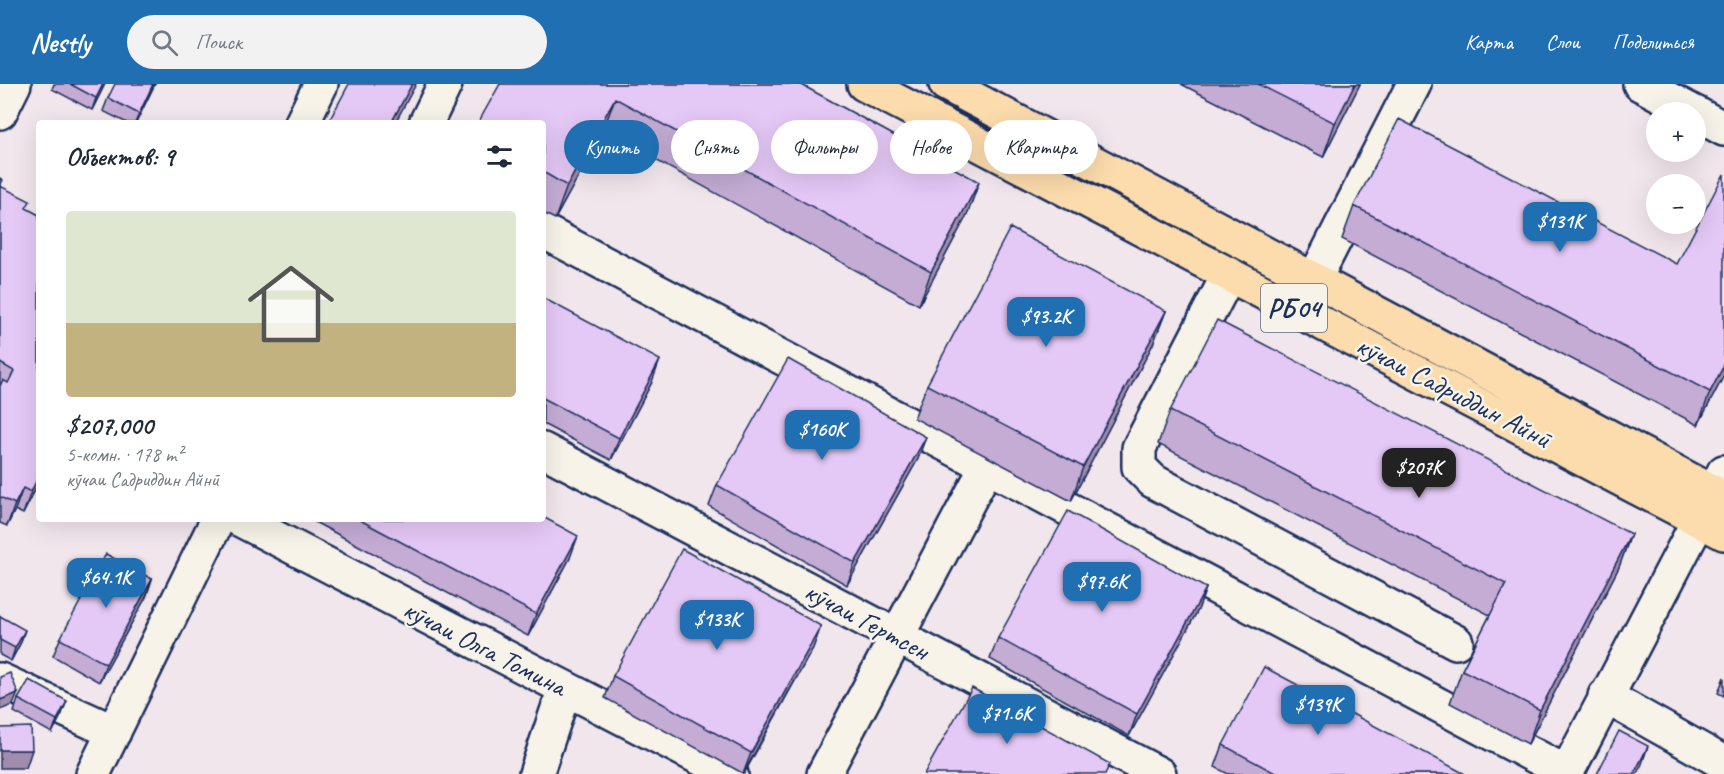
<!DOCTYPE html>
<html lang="ru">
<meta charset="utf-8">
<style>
:root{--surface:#fff;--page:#f2f2f3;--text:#1f2937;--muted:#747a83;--line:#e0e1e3;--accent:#1f6fb2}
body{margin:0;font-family:Caveat,sans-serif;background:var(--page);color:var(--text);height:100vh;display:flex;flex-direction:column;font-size:22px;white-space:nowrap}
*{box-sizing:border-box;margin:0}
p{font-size:20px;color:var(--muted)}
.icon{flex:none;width:33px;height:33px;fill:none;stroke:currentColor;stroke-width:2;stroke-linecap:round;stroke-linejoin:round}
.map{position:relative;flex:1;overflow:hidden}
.side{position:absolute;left:36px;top:36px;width:510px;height:402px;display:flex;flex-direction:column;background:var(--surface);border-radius:6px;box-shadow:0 6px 24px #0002}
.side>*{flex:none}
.hud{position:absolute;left:564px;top:36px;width:570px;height:54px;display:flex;gap:12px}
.fabs{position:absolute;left:1646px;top:18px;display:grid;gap:12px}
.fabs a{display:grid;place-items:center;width:60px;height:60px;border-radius:50%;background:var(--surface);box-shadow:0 6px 24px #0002;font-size:30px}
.price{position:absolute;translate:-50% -51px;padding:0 14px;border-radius:12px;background:var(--accent);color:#fff;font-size:20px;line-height:39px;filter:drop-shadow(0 2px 3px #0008)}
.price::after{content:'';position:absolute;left:50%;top:36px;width:18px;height:14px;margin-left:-9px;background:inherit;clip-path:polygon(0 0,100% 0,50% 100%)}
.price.active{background:#222;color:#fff}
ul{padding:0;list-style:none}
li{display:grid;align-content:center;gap:12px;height:318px;padding:0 30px}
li+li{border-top:2px solid var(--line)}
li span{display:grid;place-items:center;height:186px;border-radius:6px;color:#555}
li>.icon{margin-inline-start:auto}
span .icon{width:108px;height:108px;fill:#fffc;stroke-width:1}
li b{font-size:26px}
h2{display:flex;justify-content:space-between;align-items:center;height:72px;padding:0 30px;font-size:26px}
.tag{padding:0 21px;border-radius:27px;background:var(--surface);box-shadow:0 6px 24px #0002;font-size:21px;line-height:54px}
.tag.active{background:var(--accent);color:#fff}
header{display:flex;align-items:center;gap:36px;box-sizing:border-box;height:84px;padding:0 30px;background:var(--accent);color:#fff}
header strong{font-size:28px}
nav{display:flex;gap:33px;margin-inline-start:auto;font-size:21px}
.search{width:420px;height:54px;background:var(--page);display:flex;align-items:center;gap:15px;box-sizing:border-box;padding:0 21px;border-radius:33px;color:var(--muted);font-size:22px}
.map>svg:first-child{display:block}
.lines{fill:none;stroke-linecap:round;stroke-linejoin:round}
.minor-casing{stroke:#1b2f5e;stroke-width:38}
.highway-casing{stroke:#1b2f5e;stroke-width:38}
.minor{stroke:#f7f3e8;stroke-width:33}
.highway{stroke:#fcdcac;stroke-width:33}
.wall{fill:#c4acd4;stroke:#1b2f5e;stroke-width:1.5}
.shaded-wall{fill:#a08cac;stroke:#1b2f5e;stroke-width:1.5}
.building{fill:#e4c8f6;stroke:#1b2f5e;stroke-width:1.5}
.labels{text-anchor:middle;stroke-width:5;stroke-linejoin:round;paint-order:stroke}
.shield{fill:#f7f3e8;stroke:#5d6a87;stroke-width:1.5}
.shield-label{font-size:27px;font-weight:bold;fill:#1b2f5e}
.street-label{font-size:28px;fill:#1b2f5e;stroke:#f7f3e8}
</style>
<header>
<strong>Nestly</strong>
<div class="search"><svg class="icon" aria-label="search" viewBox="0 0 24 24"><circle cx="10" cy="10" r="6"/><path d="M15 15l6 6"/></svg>Поиск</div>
<nav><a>Карта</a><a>Слои</a><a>Поделиться</a></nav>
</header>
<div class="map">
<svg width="1724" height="690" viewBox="0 0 1724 690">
<rect width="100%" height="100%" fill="#f1e6ec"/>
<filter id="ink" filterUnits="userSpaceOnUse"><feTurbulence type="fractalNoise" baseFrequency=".0167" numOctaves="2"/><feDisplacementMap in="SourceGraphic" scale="12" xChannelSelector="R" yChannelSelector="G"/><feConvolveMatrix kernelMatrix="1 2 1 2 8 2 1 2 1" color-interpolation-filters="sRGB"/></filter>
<g filter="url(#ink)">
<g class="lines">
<!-- minor casing -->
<g class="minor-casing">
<path id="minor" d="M1640,0L1693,28
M0,28L14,0
M1695,29L1724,45
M302,39L321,0
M426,39L445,0
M543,147L1567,689
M1229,190L1139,364V383L1153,397L1456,558
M1314,196L1414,0
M543,366L1159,690
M239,435L731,690
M0,596L114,648
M1605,612L1724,679
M93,690L218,435
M536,690L565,604
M824,690L987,382
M1566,690L1724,388"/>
</g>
<!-- highway casing -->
<g class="highway-casing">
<path id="highway" d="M864,0L1724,449
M946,0L1724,414"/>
</g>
<!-- minor -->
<use href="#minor" class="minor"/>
<!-- highway -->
<use href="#highway" class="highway"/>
</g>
<!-- wall -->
<path class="wall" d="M54,0H105L92,26L52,5Z
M155,0L136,39H127L103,27L108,14Z
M500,0H800L979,98L967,131L919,221L603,47L555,135L543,129V39Z
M1181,0H1360L1323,73Z
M0,94L1,103L27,125L39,131V398L23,430L15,426L7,442L0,439Z
M1354,122L1724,291L1698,341L1342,155Z
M543,214L652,298L611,376L543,340Z
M1166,227L1153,260L1071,417L914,334L927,301Z
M1170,327L1631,450L1619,483L1528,660L1450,619L1462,586L1490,531L1158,360Z
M918,375L847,501L709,422L717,401Z
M309,435H543L570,474L528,552Z
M152,495L146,513L99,598L53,572L60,555Z
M1206,504L1198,526L1129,652L990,575L998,554Z
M0,532L21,558L11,577L0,571Z
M821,542L813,564L744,690L605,614L613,592Z
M1724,593V612L1718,609Z
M18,615L62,630L52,649L14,628Z
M1223,661L1465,690H1228L1215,683Z"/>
<!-- shaded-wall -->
<path class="shaded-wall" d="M103,0H105L92,26L96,14Z
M153,0H155L135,39L139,30Z
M412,0H416L395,39H391Z
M1355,0H1360L1323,73L1335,39Z
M615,14L603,47L555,135L567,102Z
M979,98L967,131L919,221L931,188Z
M1166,227L1153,260L1071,417L1083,383Z
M660,276L652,298L611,376L619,354Z
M1724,281V291L1698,341L1710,308Z
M926,353L918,375L847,501L855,479Z
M39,391V398L23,430L31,408Z
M23,404L15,426L7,442L15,420Z
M1631,450L1619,483L1528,660L1540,626Z
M578,452L570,474L528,552L536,530Z
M152,495L146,513L99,598L106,580Z
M1206,504L1198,526L1129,652L1137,630Z
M821,542L813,564L743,690L751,669Z
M25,546L21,558L11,577L15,564Z
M18,609L13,621L0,626V616Z
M67,617L62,630L52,649L57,636Z
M1648,662L1642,680L1637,690H1634Z
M0,666H32L26,684H0Z"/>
<!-- building -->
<path class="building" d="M70,0H103L96,14Z
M115,0H153L139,30L108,14Z
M349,0H412L391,39H328Z
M500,0H800L979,98L931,188L615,14L567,102L543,88V39H478Z
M1258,0H1355L1335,39Z
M1399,35L1677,180L1724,90V281L1710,308L1354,122Z
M0,94L3,96L0,102L30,117L26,124L39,131V391L31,408L23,404L15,420L0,413V302L3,296L8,299L14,287L0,279Z
M1010,144L1166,227L1083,383L927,301Z
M543,214L660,276L619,354L543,314Z
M1217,236L1631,450L1540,626L1462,586L1506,500L1170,327Z
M788,275L926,353L855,479L717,401Z
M1068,427L1206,504L1137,630L998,554Z
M543,433L578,452L536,530L358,435H543Z
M682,465L821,542L751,669L613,592Z
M106,470L152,495L106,580L60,555Z
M0,532L25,546L15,564L0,556Z
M1264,583L1465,690H1277L1223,661Z
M10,589L18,609L0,616V593Z
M29,596L67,617L57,636L18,615Z
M972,604L1110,680L1105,690H924Z
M31,643L32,666H0V644Z
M1619,647L1648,662L1634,690H1597Z"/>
</g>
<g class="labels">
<!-- shield labels -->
<rect class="shield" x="1261" y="200" width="66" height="48" rx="4.5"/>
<g class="shield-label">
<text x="1294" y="233">РБ04</text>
</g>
<!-- street labels -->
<g class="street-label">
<text transform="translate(1454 307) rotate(27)" y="10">кӯчаи Садриддин Айнӣ</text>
<text transform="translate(867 536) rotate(28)" y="10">кӯчаи Гертсен</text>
<text transform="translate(485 563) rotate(27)" y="10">кӯчаи Олга Томина</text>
</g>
</g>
</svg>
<div class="fabs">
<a>+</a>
<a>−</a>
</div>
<b class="price" style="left:1560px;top:169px">$131K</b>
<b class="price" style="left:1046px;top:264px">$93.2K</b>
<b class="price" style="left:822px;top:377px">$160K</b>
<b class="price active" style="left:1419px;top:415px">$207K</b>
<b class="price" style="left:106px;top:525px">$64.1K</b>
<b class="price" style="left:1102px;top:529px">$97.6K</b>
<b class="price" style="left:717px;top:567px">$133K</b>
<b class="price" style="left:1318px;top:652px">$139K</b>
<b class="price" style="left:1007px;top:661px">$71.6K</b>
<div class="hud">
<a class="tag active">Купить</a>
<a class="tag">Снять</a>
<a class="tag">Фильтры</a>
<a class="tag">Новое</a>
<a class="tag">Квартира</a>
</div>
<section class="side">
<h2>Объектов: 9<svg class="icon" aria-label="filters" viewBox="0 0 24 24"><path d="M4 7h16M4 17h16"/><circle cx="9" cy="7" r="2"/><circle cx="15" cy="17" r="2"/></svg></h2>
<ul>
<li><span style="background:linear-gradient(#dfe7d0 60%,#c2b280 0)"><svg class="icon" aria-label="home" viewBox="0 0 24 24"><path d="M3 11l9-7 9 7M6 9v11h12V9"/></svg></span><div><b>$207,000</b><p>5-комн. · 178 m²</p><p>кӯчаи Садриддин Айнӣ</p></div></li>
</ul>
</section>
</div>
